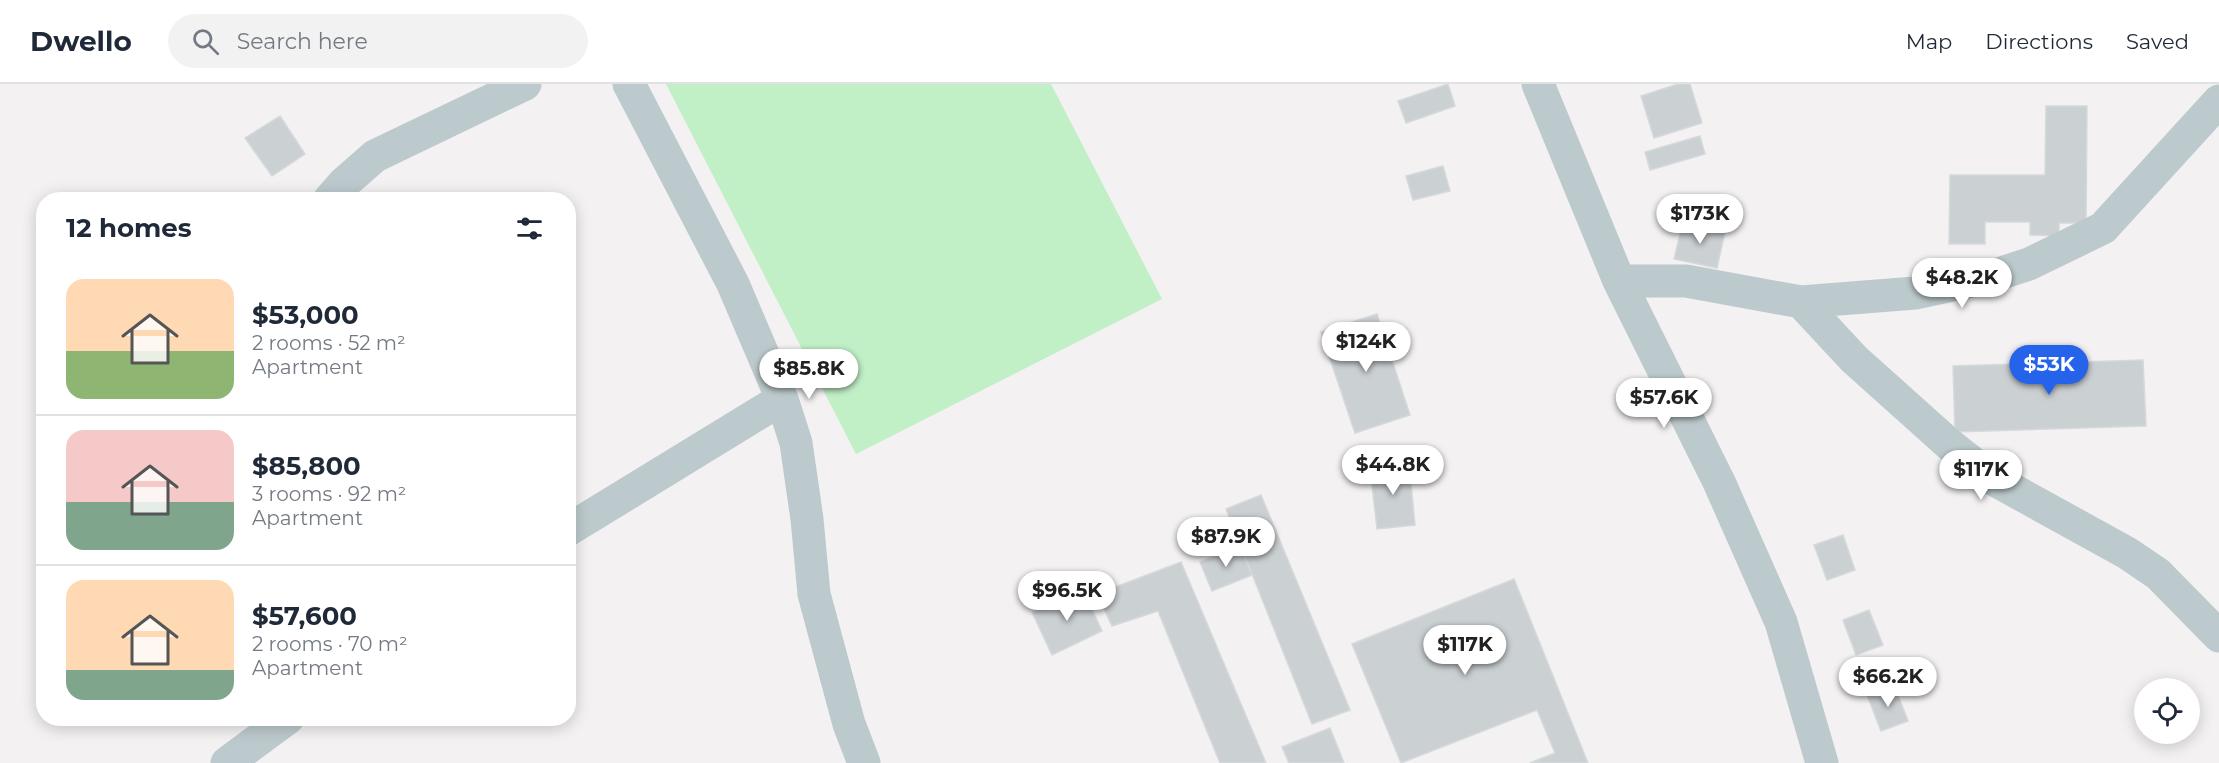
<!DOCTYPE html>
<meta charset="utf-8">
<style>
:root{--surface:#fff;--page:#f2f2f3;--text:#1f2937;--muted:#747a83;--line:#e0e1e3;--accent:#2563eb}
body{margin:0;font-family:Montserrat,sans-serif;background:var(--page);color:var(--text);height:100vh;display:flex;flex-direction:column;font-size:22px;white-space:nowrap}
*{box-sizing:border-box;margin:0}
p{font-size:20px;color:var(--muted)}
.icon{flex:none;width:33px;height:33px;fill:none;stroke:currentColor;stroke-width:2;stroke-linecap:round;stroke-linejoin:round}
.map{position:relative;flex:1;overflow:hidden}
.panel{position:absolute;left:36px;top:108px;width:540px;height:534px;display:flex;flex-direction:column;background:var(--surface);border-radius:24px;box-shadow:0 3px 15px #0003}
.panel>*{flex:none}
.fabs{position:absolute;left:2134px;top:594px;display:grid;gap:12px}
.fabs a{display:grid;place-items:center;width:66px;height:66px;border-radius:50%;background:var(--surface);box-shadow:0 3px 15px #0003;font-size:30px}
.price{position:absolute;translate:-50% -51px;padding:0 14px;border-radius:21px;background:#fff;color:#222;font-size:20px;line-height:39px;filter:drop-shadow(0 2px 3px #0008)}
.price::after{content:'';position:absolute;left:50%;top:36px;width:18px;height:14px;margin-left:-9px;background:inherit;clip-path:polygon(0 0,100% 0,50% 100%)}
.price.current{background:var(--accent);color:#fff}
ul{padding:0;list-style:none}
li{display:flex;align-items:center;gap:18px;height:150px;padding:0 30px}
li+li{border-top:2px solid var(--line)}
li span{display:grid;place-items:center;flex:none;width:168px;height:120px;border-radius:18px;color:#555}
li>.icon{margin-inline-start:auto}
span .icon{width:72px;height:72px;fill:#fffc;stroke-width:1}
li b{font-size:26px}
h2{display:flex;justify-content:space-between;align-items:center;height:72px;padding:0 30px;font-size:26px}
header{display:flex;align-items:center;gap:36px;box-sizing:border-box;height:84px;padding:0 30px;background:var(--surface);border-bottom:2px solid var(--line)}
header strong{font-size:28px}
nav{display:flex;gap:33px;margin-inline-start:auto;font-size:21px}
.search{width:420px;height:54px;background:var(--page);display:flex;align-items:center;gap:15px;box-sizing:border-box;padding:0 21px;border-radius:33px;color:var(--muted);font-size:22px}
.map>svg:first-child{display:block}
.green{fill:#c1efc6}
.building{fill:#cbd0d3;stroke:#d5d9dc;stroke-width:1.5}
.lines{fill:none;stroke-linecap:round;stroke-linejoin:round}
.minor{stroke:#bdcacd;stroke-width:33}
</style>
<header>
<strong>Dwello</strong>
<div class="search"><svg class="icon" aria-label="search" viewBox="0 0 24 24"><circle cx="10" cy="10" r="6"/><path d="M15 15l6 6"/></svg>Search here</div>
<nav><a>Map</a><a>Directions</a><a>Saved</a></nav>
</header>
<div class="map">
<svg width="2219" height="679" viewBox="0 0 2219 679">
<rect width="100%" height="100%" fill="#f3f1f2"/>
<!-- green -->
<path class="green" d="M666,0H1051L1162,215L856,370Z"/>
<!-- building -->
<path class="building" d="M1448,0L1455,22L1406,39L1398,17Z
M1678,0H1690L1702,39L1654,54L1641,12Z
M2046,22H2087L2086,139H2059V152L2030,151V138H1985V160H1949L1950,91H2045Z
M280,32L305,70L272,92L245,54Z
M1700,52L1705,70L1650,86L1645,68Z
M1443,82L1450,107L1413,116L1406,92Z
M1683,138L1725,148L1717,184L1674,175Z
M1377,230L1410,331L1355,349L1321,248Z
M2143,276L2146,342L1955,348L1953,282Z
M1409,379L1415,441L1377,445L1370,384Z
M1261,411L1350,626L1312,640L1226,425Z
M1843,451L1855,486L1827,496L1814,461Z
M1240,462L1252,491L1212,507L1200,478Z
M1181,478L1266,679H1220L1158,527L1112,542L1097,510Z
M1514,495L1588,679H1530L1555,669L1537,626L1401,679L1352,560Z
M1082,504L1102,547L1052,571L1032,528Z
M1869,526L1883,561L1856,571L1843,536Z
M1894,601L1908,637L1881,647L1867,611Z
M1330,644L1344,679H1289L1282,663Z"/>
<g class="lines">
<!-- minor -->
<path class="minor" d="M629,0L733,200L782,315L796,359L807,435L814,510L849,640L864,679
M1538,0L1619,197L1719,398L1781,538L1822,679
M329,116L343,100L375,72L525,0
M1619,197H1686L1801,218L1915,209L1989,193L2029,180L2103,144L2219,17
M1801,218L1854,275L1950,361L1993,395L2127,469L2158,490L2219,552
M568,446L782,315
M227,679L288,634"/>
</g>
</svg>
<div class="fabs">
<a><svg class="icon" aria-label="locate" viewBox="0 0 24 24"><circle cx="12" cy="12" r="6"/><path d="M12 2v4M12 18v4M2 12h4M18 12h4"/></svg></a>
</div>
<b class="price" style="left:1700px;top:161px">$173K</b>
<b class="price" style="left:1962px;top:225px">$48.2K</b>
<b class="price" style="left:1366px;top:289px">$124K</b>
<b class="price current" style="left:2049px;top:312px">$53K</b>
<b class="price" style="left:809px;top:316px">$85.8K</b>
<b class="price" style="left:1664px;top:345px">$57.6K</b>
<b class="price" style="left:1393px;top:412px">$44.8K</b>
<b class="price" style="left:1981px;top:417px">$117K</b>
<b class="price" style="left:1226px;top:484px">$87.9K</b>
<b class="price" style="left:1067px;top:538px">$96.5K</b>
<b class="price" style="left:1465px;top:592px">$117K</b>
<b class="price" style="left:1888px;top:624px">$66.2K</b>
<section class="panel">
<h2>12 homes<svg class="icon" aria-label="filters" viewBox="0 0 24 24"><path d="M4 7h16M4 17h16"/><circle cx="9" cy="7" r="2"/><circle cx="15" cy="17" r="2"/></svg></h2>
<ul>
<li><span style="background:linear-gradient(#ffd9b3 60%,#8fb573 0)"><svg class="icon" aria-label="home" viewBox="0 0 24 24"><path d="M3 11l9-7 9 7M6 9v11h12V9"/></svg></span><div><b>$53,000</b><p>2 rooms · 52 m²</p><p>Apartment</p></div></li>
<li><span style="background:linear-gradient(#f6c9c9 60%,#7fa58c 0)"><svg class="icon" aria-label="home" viewBox="0 0 24 24"><path d="M3 11l9-7 9 7M6 9v11h12V9"/></svg></span><div><b>$85,800</b><p>3 rooms · 92 m²</p><p>Apartment</p></div></li>
<li><span style="background:linear-gradient(#ffd9b3 75%,#7fa58c 0)"><svg class="icon" aria-label="home" viewBox="0 0 24 24"><path d="M3 11l9-7 9 7M6 9v11h12V9"/></svg></span><div><b>$57,600</b><p>2 rooms · 70 m²</p><p>Apartment</p></div></li>
</ul>
</section>
</div>
